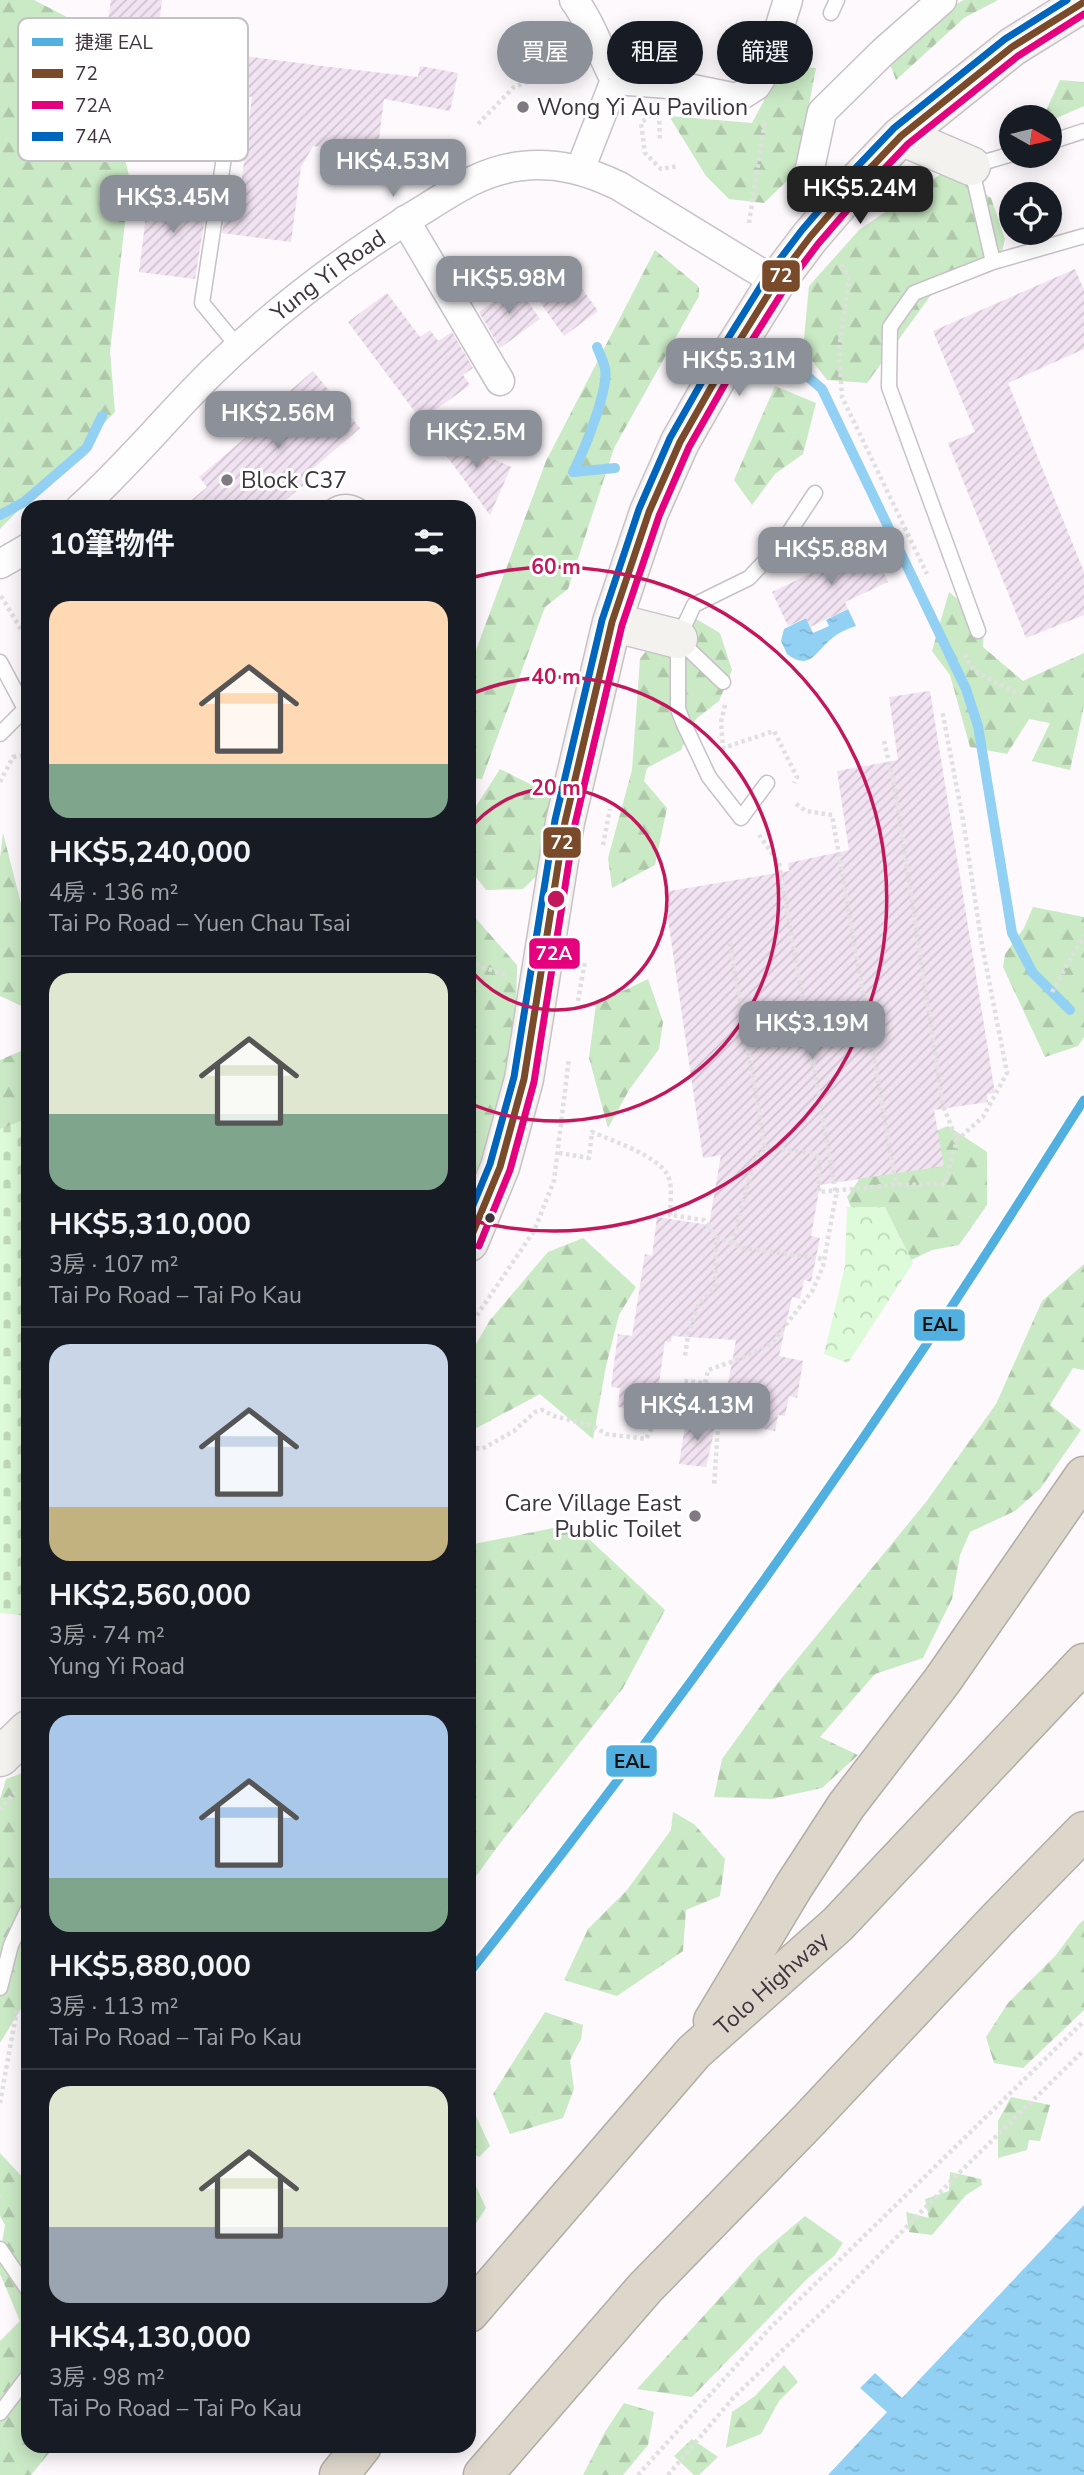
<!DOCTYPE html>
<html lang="zh-TW">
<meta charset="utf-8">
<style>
:root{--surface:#171b24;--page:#242831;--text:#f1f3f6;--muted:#9ea1a6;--line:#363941;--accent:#8c9099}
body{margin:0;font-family:"Nunito Sans","Noto Sans TC",sans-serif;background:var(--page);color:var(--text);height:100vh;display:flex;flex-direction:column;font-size:26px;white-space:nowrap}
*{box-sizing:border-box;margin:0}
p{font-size:23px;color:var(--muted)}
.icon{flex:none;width:38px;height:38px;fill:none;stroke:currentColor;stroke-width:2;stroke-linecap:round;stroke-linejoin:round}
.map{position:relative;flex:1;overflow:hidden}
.panel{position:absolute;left:21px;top:500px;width:455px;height:1953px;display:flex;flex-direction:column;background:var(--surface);border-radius:21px;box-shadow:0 4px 18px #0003}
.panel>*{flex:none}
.top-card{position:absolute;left:497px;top:21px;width:481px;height:63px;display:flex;gap:14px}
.needle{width:46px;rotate:98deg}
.buttons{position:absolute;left:999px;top:105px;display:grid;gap:14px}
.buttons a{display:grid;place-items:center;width:63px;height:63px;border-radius:50%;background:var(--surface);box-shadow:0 4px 18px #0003;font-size:35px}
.price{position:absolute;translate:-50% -60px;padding:0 16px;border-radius:14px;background:var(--accent);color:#fff;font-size:23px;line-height:46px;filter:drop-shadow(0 2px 4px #0008)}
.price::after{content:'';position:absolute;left:50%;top:42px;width:21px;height:16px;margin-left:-10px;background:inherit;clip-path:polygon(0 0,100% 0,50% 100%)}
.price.on{background:#222;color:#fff}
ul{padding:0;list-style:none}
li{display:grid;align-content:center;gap:14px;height:371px;padding:0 28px}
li+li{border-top:2px solid var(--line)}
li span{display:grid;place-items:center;height:217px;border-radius:21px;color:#555}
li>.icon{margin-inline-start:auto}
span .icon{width:126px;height:126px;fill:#fffc;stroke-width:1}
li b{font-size:30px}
h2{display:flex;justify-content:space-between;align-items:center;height:84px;padding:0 28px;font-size:30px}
.pill{padding:0 24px;border-radius:32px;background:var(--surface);box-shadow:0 4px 18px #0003;font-size:24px;line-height:63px}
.pill.on{background:var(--accent);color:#fff}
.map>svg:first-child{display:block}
.forest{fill:url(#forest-firs)}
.cemetery{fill:url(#cemetery-stones)}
.park{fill:url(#park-crowns)}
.water{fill:url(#water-ripples)}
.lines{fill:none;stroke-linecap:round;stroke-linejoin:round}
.stream{stroke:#92d1f4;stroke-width:10}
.building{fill:url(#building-hatch)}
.lane-casing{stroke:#c8c1c8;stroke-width:17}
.street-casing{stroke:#c8c1c8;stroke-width:31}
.secondary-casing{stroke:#c8c1c8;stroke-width:41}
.highway-casing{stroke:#b4ada3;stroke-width:41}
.path{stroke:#e1e0e1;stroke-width:4.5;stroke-dasharray:3.5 3.5;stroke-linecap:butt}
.lane{stroke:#fffeff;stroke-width:14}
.street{stroke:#fffeff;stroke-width:28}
.secondary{stroke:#f4f2ef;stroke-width:38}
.highway{stroke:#dcd6cb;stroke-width:38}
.bus-1-casing{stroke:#fff;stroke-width:12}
.bus-2-casing{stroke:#fff;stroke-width:12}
.bus-3-casing{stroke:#fff;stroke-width:12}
.bus-1{stroke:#7a4b2a;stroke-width:7}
.bus-2{stroke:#e5007d;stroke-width:7}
.bus-3{stroke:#0065bd;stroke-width:7}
.metro-1-casing{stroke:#fff;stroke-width:14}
.metro-1{stroke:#52b0e0;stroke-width:9}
.ring{fill:none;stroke:#c2185b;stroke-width:3.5}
.poi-dot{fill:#817981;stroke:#fff;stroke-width:2.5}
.bus-dot{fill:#3e343e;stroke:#fff;stroke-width:2.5}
.labels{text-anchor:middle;stroke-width:6;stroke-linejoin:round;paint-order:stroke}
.poi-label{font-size:23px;fill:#3e343e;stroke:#fff;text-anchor:start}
.street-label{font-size:23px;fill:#3e343e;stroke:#fff}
.key{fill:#fff;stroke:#c5c2c5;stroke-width:2}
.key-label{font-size:19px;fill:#3e343e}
.centre{fill:#c2185b;stroke:#fff;stroke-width:3.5}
.ring-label{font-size:21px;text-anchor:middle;font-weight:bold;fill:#c2185b;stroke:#fff;stroke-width:6;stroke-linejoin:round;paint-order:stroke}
.line-badge{stroke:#fff;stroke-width:2.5}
.badge-label{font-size:19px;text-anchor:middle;font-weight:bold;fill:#fff}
.pale-badge-label{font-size:19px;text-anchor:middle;font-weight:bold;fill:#111}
</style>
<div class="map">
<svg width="1084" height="2475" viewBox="0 0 1084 2475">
<defs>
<pattern id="forest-firs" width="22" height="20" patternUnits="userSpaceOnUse" patternTransform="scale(1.75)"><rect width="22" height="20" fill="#cae9c5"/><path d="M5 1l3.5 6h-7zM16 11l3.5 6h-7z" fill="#afc8aa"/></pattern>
<pattern id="cemetery-stones" width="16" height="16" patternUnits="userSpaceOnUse" patternTransform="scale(1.75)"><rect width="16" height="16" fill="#ddfbd8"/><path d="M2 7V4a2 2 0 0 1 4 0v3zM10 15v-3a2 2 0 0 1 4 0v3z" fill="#bfd8ba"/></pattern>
<pattern id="park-crowns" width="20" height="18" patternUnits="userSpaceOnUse" patternTransform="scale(1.75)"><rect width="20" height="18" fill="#ddfbd8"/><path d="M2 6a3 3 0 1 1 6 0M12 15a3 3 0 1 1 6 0" fill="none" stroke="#bfd8ba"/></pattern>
<pattern id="water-ripples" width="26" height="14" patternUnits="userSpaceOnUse" patternTransform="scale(1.75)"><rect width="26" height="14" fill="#92d1f4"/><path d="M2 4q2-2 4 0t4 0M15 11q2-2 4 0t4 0" fill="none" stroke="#7fb4d2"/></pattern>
<pattern id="building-hatch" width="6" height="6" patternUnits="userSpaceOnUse" patternTransform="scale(1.75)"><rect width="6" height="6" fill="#f1e3f1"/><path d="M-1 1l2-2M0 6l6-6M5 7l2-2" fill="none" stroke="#d0c3d0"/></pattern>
</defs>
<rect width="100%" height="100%" fill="#fdf9fd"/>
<!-- forest -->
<path class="forest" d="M0,0H34L94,31L130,180L110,351L115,412L0,529Z
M964,0H998L964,18L896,80L881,42Z
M783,65L816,68L806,120L792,176L764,203L729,199L706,176L669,116L752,123Z
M1060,80L1084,82V106L1050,121V117H1043Z
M948,169L991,198L1005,239L1001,256L947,273L867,383L827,380L803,349L809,286L859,230Z
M655,250L697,285L699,288V296L614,448L568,589L545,607L482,779L469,778V669L546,461Z
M775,386L816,403L803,454L775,474L752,505L734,480Z
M949,592L984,621L983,647L1023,681L1084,653V706L1070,770L1032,761L1050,723L1029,719L1007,754L970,747L950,675L932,651Z
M686,613L720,633L732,670L719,701L696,719L681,750L647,768L644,781L667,808L655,865L612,888L608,858L632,770L640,659L666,624Z
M500,769L546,792L562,808L555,858L523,889L486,890L469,868V817Z
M3,833L28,931V1009L0,996V858Z
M1033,907L1084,917V1037L1078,1046L1045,1057L1003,967L1005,954L1024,928Z
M470,912L517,965L513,1170L469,1220Z
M648,979L663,1022L659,1049L629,1090L608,1128L589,1058L596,1004Z
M28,1048V1154L0,1165V1060Z
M948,1126L987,1152V1205L959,1245L932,1250L874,1278L869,1255L847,1197L876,1155Z
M583,1238L636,1287L619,1315L606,1366L593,1439L540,1394L469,1432V1356L490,1320L548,1252Z
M1084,1264V1370L1073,1368L1050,1405L1081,1430L1040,1489L1015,1511L970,1532L960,1555L952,1599L923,1658L875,1674L820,1737L858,1755L822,1788L772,1799L714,1797L722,1759L772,1690L926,1502L996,1404L1042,1301Z
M573,1524L665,1610L623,1688L498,1846L469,1886V1545Z
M28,1771V1997L0,2043V1799L6,1779Z
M673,1812L694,1824L725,1859L720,1896L686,1910L683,1951L617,1996L564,1980L588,1929L627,1890L671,1830Z
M1084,1920V2010L1023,2068L994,2063L986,2037L1008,2003L1056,1955L1079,1924Z
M545,2012L583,2025L581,2039L570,2060L574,2089L563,2118L510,2134L493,2094Z
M1011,2097L1050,2105L1040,2141L1029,2140L1027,2150L998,2158V2121Z
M469,2101L490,2146L479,2157L469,2151Z
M0,2153L26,2181L28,2209V2446L54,2447L31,2475H0V2341L20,2321L0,2274V2254L5,2225L0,2216Z
M950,2172L981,2179L982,2185L966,2195L932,2235L909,2232L906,2212L929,2218L925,2199L949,2191Z
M470,2173L486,2208L469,2234V2174Z
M805,2216L843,2243L835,2255L808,2278L692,2397L637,2389L759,2255Z
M784,2365L798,2382L779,2401L761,2434L726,2448L732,2412L755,2396Z
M624,2403L654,2412L648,2445L623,2475H583L605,2432Z
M692,2439L718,2457L699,2475H694L674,2456Z"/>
<!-- cemetery -->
<path class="cemetery" d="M28,1118V1616L0,1613V1129Z"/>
<!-- park -->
<path class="park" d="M847,1207H885L913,1263L848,1363L824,1354L845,1266Z"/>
<!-- water -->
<path class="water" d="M848,609L856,626C846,629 838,633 830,640C815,653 809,671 787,654L781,641L784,629L806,618L813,633L829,626L826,620Z
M1084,2205V2475H828L887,2412L860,2388L875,2373L902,2398Z"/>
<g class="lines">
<!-- stream -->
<path class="stream" d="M597,347C600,354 603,361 605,368C609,390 584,451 573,472L615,468
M791,362L822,389L966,689L978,726L1012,933L1033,973L1070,1010
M0,515L24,502L82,452L87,447L102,416"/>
</g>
<!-- building -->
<path class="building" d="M111,0H162L157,41L106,34Z
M180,40L230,46L229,54L330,67L418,77L420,66L458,73L450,111L384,99L377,155L313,146L301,167L291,242L222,233L227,201L239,203L252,97L174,88Z
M149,191L208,199L195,279L139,272Z
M1075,269L1084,290V349L1008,383L1084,572V615L1026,638L948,443L975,432L933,331Z
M571,273L598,311L564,336L537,298Z
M516,285L540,319L500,348L479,312Z
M387,293L420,337L430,330L438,341L452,332L473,368L463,375L470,385L421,420L348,322Z
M313,371L360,428L301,479L305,484L276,508H182L207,487L199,477L258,427L254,422Z
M426,428L511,467L490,515Z
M869,540L888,582L845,602L848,609L810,627L806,618L788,626L772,592L837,561L835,556Z
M930,691L995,1093L987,1094L988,1102L934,1110L944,1166L820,1185L811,1236L820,1238L811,1282L804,1280L800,1299L792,1297L779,1356L803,1361L797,1398L789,1396L785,1416L778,1415L775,1431L721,1422L736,1340L672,1336L671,1342L665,1341L655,1412L618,1407L620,1388L611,1387L618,1334L632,1336L645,1254L652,1256L657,1217L709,1225L721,1155L703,1158L664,892L789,871L788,863L849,850L837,771L898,760L889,697Z
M686,1419L716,1423L706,1467L679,1464Z"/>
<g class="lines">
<!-- lane casing -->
<g class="lane-casing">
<path id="lane" d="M831,13L837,0
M147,99L231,111L202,303L239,348
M1050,142L1084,131
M993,262L971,166L1012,154
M330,508C339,500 352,500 362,508
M978,631L889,387L890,327L914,293L993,262L1084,236
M679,640L723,682
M0,662L25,709
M0,734L25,709L28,708
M767,783L741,818L709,777L683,722L678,709V639L694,605L749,578L782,543L815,493
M0,1988L11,1945L28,1909
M0,2249L28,2290
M0,2413L28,2376"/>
</g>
<!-- street casing -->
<g class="street-casing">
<g id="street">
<path d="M574,0C592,24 601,54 615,80L580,170"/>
<path d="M615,80L668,84L737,98L756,86L766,70L788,0"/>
<path d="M834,210L809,173L822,112L883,52L942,0"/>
<path d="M405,220L500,381"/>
<path id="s1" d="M80,508C128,465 168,415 214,370C276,310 347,256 421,211C453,191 483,170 522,166C557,162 588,171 619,186L776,282"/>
<path d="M0,564L28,548"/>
</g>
</g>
<!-- secondary casing -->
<g class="secondary-casing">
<path id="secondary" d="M901,136L971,166
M612,622L678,639
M469,1242L500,1167L524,1079L565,822L612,622L649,512L680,442L721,370L776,282L810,237L859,180L901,136L1012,47L1084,2
M0,1757L28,1730"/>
</g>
<!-- highway casing -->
<g class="highway-casing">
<g id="highway">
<path d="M713,2021L794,1886L846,1806L942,1681L1084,1476"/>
<path id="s2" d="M469,2313L694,2052L838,1924L1084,1663"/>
<path d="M339,2475L362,2446"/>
<path d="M483,2475L645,2288L808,2121L996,1921L1084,1831"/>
</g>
</g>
<!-- path -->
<path class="path" d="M659,114L660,141
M651,115L641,123L645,153L661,169L678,166
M478,124L514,87L572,65
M749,223L765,120
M842,264L849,278L839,349L842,397L927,574
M1,596L28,641
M965,654L973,670L1020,695
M725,705L721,722L723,748L774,731L797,777L794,783
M884,741L895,789L943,1106L957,1140
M0,782L13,757L28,755
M796,804L806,811L832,815L896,1185
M603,845L610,809
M730,943L765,1148
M469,962L505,975
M1052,992L1084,935
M578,1001L585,961
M559,1153L589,1158L592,1132C613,1141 659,1156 668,1176C673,1186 670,1205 670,1215L704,1220L716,1237L715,1287L698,1305L688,1335L685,1356
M716,1237L743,1248L823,1259
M732,1243L755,1157L765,1148L814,1153L820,1159L819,1192L896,1185L945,1184L957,1140L983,1117L1007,1073L982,945L963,820L942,710
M469,1327L534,1231L554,1181L569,1058
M705,1383L718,1391L720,1397L714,1486
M672,1428L684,1381L705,1383L708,1370L740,1359L771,1344L813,1290L823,1266L836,1195L779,863L759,835
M469,1447L482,1449L514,1431L535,1412L542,1410L554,1416L593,1426L606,1434L646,1439L656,1421
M0,1810L15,1792
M0,2103L17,2009
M0,2195L1,2201
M638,2475L770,2328L1084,2021
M668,2475L733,2398L848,2287L960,2172L1084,2050"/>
<!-- lane -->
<use href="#lane" class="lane"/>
<!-- street -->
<use href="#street" class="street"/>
<!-- secondary -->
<use href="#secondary" class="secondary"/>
<!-- highway -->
<use href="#highway" class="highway"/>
<!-- bus-1 casing -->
<g class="bus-1-casing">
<path id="bus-1" d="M469,1242L500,1167L524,1079L565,822L612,622L649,512L680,442L721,370L776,282L810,237L859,180L901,136L1012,47L1084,2"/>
</g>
<!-- bus-2 casing -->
<g class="bus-2-casing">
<path id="bus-2" d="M479,1246L510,1170L534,1082L575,824L622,625L659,516L689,447L730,375L785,288L818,244L867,187L908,144L1018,56L1084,14"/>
</g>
<!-- bus-3 casing -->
<g class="bus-3-casing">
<path id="bus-3" d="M469,1215L490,1164L514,1077L555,820L602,620L639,509L670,438L712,364L767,276L802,230L851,173L894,128L1005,39L1067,0"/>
</g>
<!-- bus-1 -->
<use href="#bus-1" class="bus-1"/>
<!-- bus-2 -->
<use href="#bus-2" class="bus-2"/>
<!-- bus-3 -->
<use href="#bus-3" class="bus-3"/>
<!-- metro-1 casing -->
<g class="metro-1-casing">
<path id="metro-1" d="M469,1973C629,1771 781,1562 924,1348C979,1267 1031,1183 1084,1100"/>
</g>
<!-- metro-1 -->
<use href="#metro-1" class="metro-1"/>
</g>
<!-- distance rings -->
<g class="ring">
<path d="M469 830A111 111 0 1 1 469 968"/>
<path d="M469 695A222 222 0 1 1 469 1103"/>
<path d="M470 578A332 332 0 1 1 470 1220"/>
</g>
<!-- markers -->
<g class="poi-dot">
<circle cx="523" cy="107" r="7"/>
<circle cx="227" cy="480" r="7"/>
<circle cx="695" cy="1516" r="7"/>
</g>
<circle class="bus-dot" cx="490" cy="1218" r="6"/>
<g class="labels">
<!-- poi labels -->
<g class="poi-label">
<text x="537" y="115">Wong Yi Au Pavilion</text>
<text x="241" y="488">Block C37</text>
<text x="681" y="1511" text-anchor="end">Care Village East<tspan x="681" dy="26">Public Toilet</tspan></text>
</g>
<!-- street labels -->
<g class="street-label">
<text dy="8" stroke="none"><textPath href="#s1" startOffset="341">Yung Yi Road</textPath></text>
<text dy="8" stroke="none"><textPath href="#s2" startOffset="448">Tolo Highway</textPath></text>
</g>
</g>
<!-- legend -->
<rect x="18" y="18" width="230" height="143" rx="10" class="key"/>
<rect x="32" y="38" width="31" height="8" fill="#52b0e0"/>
<rect x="32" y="69" width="31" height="9" fill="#7a4b2a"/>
<rect x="32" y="101" width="31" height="8" fill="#e5007d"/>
<rect x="32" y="132" width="31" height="9" fill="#0065bd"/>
<g class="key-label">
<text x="75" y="49">捷運 EAL</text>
<text x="75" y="80">72</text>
<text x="75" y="112">72A</text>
<text x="75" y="143">74A</text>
</g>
<circle cx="556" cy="899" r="10" class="centre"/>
<g class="ring-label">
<text x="556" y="574">60 m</text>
<text x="556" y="684">40 m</text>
<text x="556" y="795">20 m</text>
</g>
<g class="line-badge">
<rect x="761" y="259" width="40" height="34" rx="7" fill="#7a4b2a"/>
<rect x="542" y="826" width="40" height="33" rx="7" fill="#7a4b2a"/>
<rect x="528" y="937" width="53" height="33" rx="7" fill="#e5007d"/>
<rect x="913" y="1308" width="53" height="34" rx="7" fill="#52b0e0"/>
<rect x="605" y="1744" width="53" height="34" rx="7" fill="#52b0e0"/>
</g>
<g class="badge-label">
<text x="781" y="282">72</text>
<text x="562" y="849">72</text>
<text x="554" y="960">72A</text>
</g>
<g class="pale-badge-label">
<text x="940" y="1331">EAL</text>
<text x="632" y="1768">EAL</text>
</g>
</svg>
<div class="buttons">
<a><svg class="needle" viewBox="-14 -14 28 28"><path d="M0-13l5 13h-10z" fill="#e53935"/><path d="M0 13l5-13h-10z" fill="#9ea1a6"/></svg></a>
<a><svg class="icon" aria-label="locate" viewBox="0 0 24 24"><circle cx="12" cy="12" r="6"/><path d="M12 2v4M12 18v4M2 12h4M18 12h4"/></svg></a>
</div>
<b class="price" style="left:393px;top:199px">HK$4.53M</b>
<b class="price on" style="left:860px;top:226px">HK$5.24M</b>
<b class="price" style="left:173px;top:235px">HK$3.45M</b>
<b class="price" style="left:509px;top:316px">HK$5.98M</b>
<b class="price" style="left:739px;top:398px">HK$5.31M</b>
<b class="price" style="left:278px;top:451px">HK$2.56M</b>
<b class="price" style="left:476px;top:470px">HK$2.5M</b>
<b class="price" style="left:831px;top:587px">HK$5.88M</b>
<b class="price" style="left:812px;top:1061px">HK$3.19M</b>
<b class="price" style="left:697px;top:1443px">HK$4.13M</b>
<div class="top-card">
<a class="pill on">買屋</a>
<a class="pill">租屋</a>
<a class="pill">篩選</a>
</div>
<section class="panel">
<h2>10筆物件<svg class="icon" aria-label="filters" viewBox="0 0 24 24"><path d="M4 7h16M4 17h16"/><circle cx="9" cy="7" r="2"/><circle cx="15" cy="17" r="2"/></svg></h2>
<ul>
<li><span style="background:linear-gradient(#ffd9b3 75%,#7fa58c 0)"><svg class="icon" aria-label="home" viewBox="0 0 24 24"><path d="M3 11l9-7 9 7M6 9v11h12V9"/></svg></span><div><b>HK$5,240,000</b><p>4房 · 136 m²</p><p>Tai Po Road – Yuen Chau Tsai</p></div></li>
<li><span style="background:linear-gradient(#dfe7d0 65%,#7fa58c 0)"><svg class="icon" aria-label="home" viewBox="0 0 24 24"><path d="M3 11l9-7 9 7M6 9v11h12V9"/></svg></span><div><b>HK$5,310,000</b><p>3房 · 107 m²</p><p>Tai Po Road – Tai Po Kau</p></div></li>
<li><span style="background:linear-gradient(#c9d6e8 75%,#c2b280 0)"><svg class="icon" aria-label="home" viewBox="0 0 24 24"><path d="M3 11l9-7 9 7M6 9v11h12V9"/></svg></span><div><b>HK$2,560,000</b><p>3房 · 74 m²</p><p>Yung Yi Road</p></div></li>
<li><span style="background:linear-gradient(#a9c7e8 75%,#7fa58c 0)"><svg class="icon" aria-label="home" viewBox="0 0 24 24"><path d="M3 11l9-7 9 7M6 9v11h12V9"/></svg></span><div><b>HK$5,880,000</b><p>3房 · 113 m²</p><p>Tai Po Road – Tai Po Kau</p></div></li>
<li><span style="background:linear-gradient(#dfe7d0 65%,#9aa5b1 0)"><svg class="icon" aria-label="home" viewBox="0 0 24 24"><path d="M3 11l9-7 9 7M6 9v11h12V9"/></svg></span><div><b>HK$4,130,000</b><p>3房 · 98 m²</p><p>Tai Po Road – Tai Po Kau</p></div></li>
</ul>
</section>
</div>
